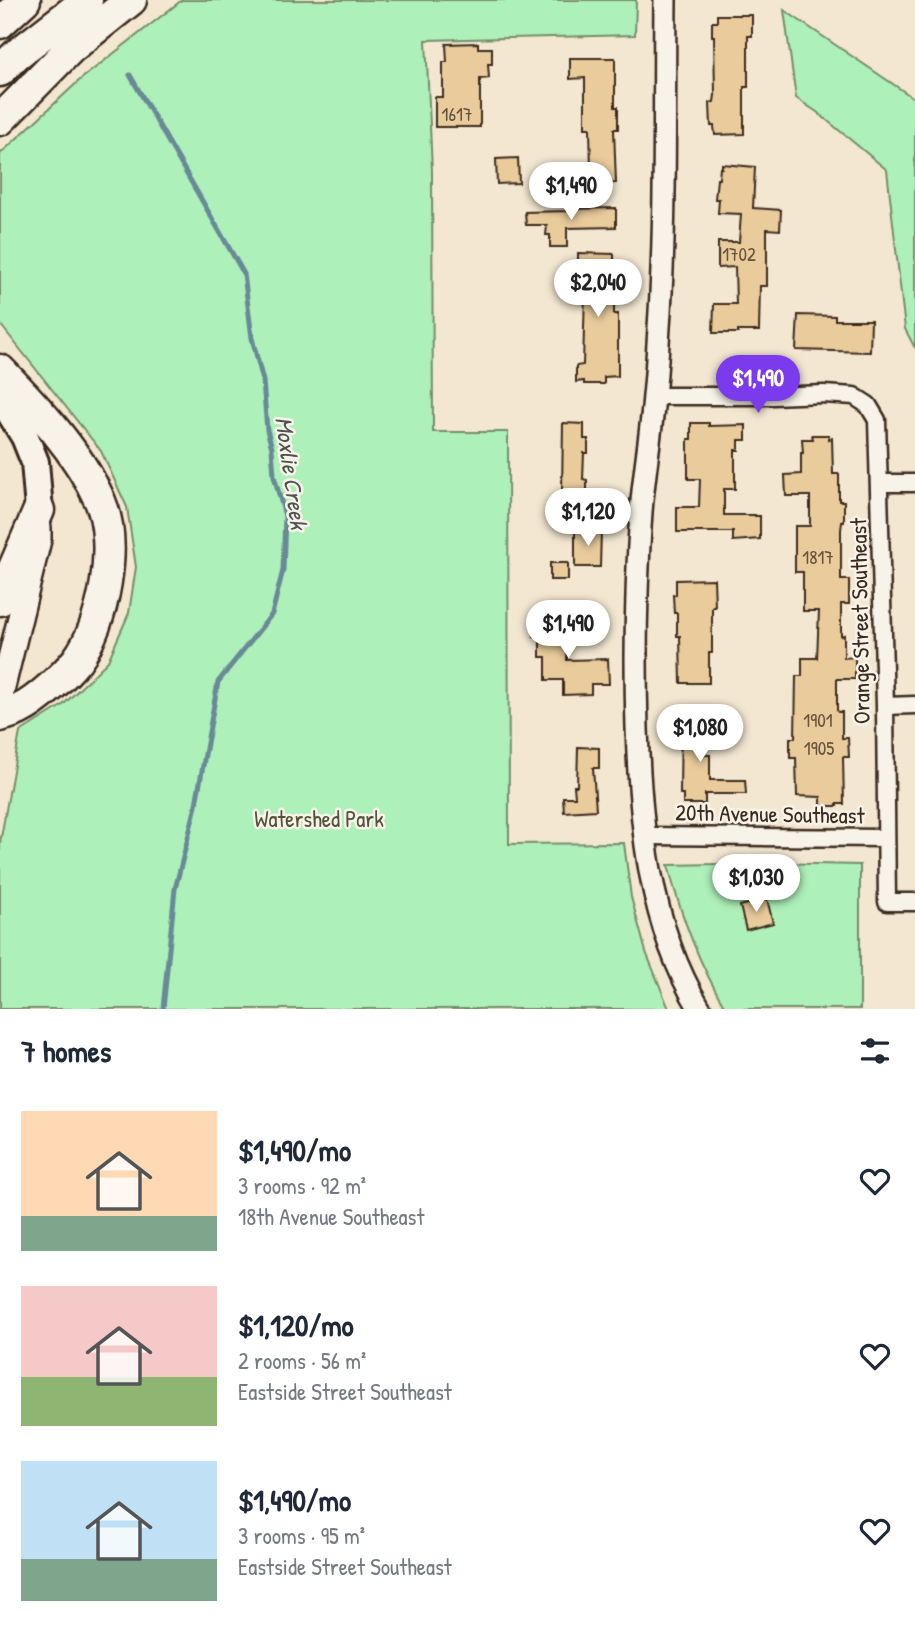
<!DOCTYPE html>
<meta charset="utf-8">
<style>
:root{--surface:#fff;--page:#f2f2f3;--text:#1f2937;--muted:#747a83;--accent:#7c3aed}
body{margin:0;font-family:"Patrick Hand",sans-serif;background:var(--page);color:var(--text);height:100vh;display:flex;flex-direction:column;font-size:26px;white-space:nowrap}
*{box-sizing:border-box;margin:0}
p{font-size:23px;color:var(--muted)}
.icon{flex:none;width:38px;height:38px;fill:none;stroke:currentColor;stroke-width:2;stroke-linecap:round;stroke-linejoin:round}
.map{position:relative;height:1009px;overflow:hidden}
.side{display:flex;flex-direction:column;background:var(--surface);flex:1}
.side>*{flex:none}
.price{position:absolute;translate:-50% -60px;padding:0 16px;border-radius:24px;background:#fff;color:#222;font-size:23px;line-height:46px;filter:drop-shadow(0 2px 4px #0008)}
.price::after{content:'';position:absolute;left:50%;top:42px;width:21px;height:16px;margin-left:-10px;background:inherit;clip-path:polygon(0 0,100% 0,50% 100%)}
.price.on{background:var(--accent);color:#fff}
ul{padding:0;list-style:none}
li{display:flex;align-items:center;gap:21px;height:175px;padding:0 21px}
li span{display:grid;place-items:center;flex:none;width:196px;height:140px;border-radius:0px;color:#555}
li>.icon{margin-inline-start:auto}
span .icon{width:84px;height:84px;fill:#fffc;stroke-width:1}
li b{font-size:30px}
h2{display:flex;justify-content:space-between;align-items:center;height:84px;padding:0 21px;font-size:30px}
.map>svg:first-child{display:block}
.green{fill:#aef0b9;stroke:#748d6c;stroke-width:2}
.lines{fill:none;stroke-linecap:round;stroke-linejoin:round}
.stream{stroke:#698997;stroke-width:5}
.building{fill:#e9cb9c;stroke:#3b2a1e;stroke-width:2}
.minor-casing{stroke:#3b2a1e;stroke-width:21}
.tertiary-casing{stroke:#3b2a1e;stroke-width:26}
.secondary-casing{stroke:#3b2a1e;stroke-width:28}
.primary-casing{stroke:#3b2a1e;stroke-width:32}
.motorway-casing{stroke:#3b2a1e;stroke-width:35}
.minor{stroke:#f7f3e8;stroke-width:16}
.tertiary{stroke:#f7f3e8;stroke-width:21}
.secondary{stroke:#f7f3e8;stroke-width:23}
.primary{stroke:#f7f3e8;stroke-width:26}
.motorway{stroke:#f7f3e8;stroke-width:30}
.labels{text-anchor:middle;stroke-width:5;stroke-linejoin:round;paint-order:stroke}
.number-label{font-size:19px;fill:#66523e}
.street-label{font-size:23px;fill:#3b2a1e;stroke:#f7f3e8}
.park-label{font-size:23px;fill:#52523d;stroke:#f7f3e8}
.water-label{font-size:24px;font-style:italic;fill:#4e5250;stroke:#f7f3e8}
</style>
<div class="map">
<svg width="915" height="1009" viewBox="0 0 915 1009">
<rect width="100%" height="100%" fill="#f3e7d1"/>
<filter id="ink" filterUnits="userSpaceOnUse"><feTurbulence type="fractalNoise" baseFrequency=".0143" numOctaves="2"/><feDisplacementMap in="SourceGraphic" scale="14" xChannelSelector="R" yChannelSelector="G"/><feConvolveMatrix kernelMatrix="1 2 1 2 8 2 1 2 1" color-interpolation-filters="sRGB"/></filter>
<g filter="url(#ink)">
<!-- green -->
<path class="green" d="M182,0H636L635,35L426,40L432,170L433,432H508L509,844L624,843L631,897L646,952L669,1009H0V843L20,732L63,705L108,661L129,613L136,567L127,507L101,451L0,324V154L81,79Z
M784,10L915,99V348L905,329L887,170L817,112L796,98Z
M771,863L860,865V1009H726C699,964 681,917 668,865Z"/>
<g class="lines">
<!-- stream -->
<path class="stream" d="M130,75L244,274L252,338L263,381L267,430L272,448L274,476L285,516L283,570L272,614L218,682L195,810L175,889L163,1009"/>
</g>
<!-- building -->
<path class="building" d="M717,15H752V36H748V87H744V134L715,135L714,126H711L710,103L714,102L715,95L714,36H712V22H717Z
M478,43V48H492V64H488L489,78L480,79V127H435V97H443V62H447L446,44Z
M570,58H615V107H618V129H614L616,183L586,184V170H591L590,128H585V78L570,79Z
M518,158L519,183L497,184L496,159Z
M722,164L755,167L753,208L781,210L780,230L767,229V286H760L759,331H738V333H713L714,304H736L735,267L718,268V242H739L741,214L718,213L719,199H715L717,179H719L720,168H722Z
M616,208V227L567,228V247H550V235H546L547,225H526L525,212L568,211V209Z
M578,253L614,254V314H618V376L604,377V384H584V381L576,382V366L583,365L585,292V285H578Z
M798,315L835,316V320H871L870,352L796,350Z
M563,423L584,424V439H588V453H584L583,479L587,480V493L562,492Z
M691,423H709V426L746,425V440H739V450H735V489H724V515H755V516H760V539L733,541V532H677V507H699L700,479H688V439H691Z
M812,435H829V439L832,438L833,474H839V501H844V522H842L841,530V580H849V604H841V636L844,635V658L855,657V679H837V710L838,712H842V738H848L849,757H843L844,804H837V806H821V797L797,796L796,758H790V738H795L796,676H802V658H817L819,611H803V572H795V526H810V496H786L785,475L801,474V453H803L802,439H813Z
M575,530H601L600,567H575Z
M550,563H568V580H550Z
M714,579L715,607H712V653H709V683H681L680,636H677V613H674L673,595H676V580Z
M535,619H568L567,660L608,659L609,684H591V694L563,695V680H546V657H540V636H534Z
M703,710L704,755H710V780H745L746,794H705V804H683V794H680L681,711Z
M578,747L599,748V768H593L596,810L564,812L563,797H575L574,786H577Z
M767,899L773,923L746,930L740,906Z"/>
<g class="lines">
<!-- minor casing -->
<g class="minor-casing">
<path id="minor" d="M654,396H772L824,394L854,396L868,405L877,420L885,706L887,902H915
M880,483H915
M885,706L915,705
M644,836L886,838"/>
</g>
<!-- tertiary casing -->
<g class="tertiary-casing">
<path id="tertiary" d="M665,0C664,104 666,208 660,312C658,340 657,368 654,396C651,435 644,473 641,512C636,584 635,657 637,728C640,824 649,925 700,1009"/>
</g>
<!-- secondary casing -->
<g class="secondary-casing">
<path id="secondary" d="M0,699L39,540V528"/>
</g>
<!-- primary casing -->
<g class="primary-casing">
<path id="primary" d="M0,396L25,437L35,462L39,510"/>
</g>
<!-- motorway casing -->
<g class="motorway-casing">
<path id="motorway" d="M0,23L25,0
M0,71L16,55L87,0
M0,120L71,48L131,0
M0,370C38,409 78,451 100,501C119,544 104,624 77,660C65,675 37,701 20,709C14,712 7,714 0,716
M0,600L39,510"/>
</g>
<!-- minor -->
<use href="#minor" class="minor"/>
<!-- tertiary -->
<use href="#tertiary" class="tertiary"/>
<!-- secondary -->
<use href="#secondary" class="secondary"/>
<!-- primary -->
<use href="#primary" class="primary"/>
<!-- motorway -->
<use href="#motorway" class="motorway"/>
</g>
</g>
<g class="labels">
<!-- number labels -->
<g class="number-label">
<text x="457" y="121">1617</text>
<text x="739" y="261">1702</text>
<text x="818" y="564">1817</text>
<text x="818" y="727">1901</text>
<text x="819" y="755">1905</text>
</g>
<!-- street labels -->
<g class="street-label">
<text transform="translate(860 621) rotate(-91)" y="8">Orange Street Southeast</text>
<text transform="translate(770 814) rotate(1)" y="8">20th Avenue Southeast</text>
</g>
<!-- park labels -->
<g class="park-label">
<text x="319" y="827">Watershed Park</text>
</g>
<!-- water labels -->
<g class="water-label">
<text transform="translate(291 473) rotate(82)" y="8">Moxlie Creek</text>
</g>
</g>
</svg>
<b class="price" style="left:571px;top:222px">$1,490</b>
<b class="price" style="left:598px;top:319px">$2,040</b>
<b class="price on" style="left:758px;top:415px">$1,490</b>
<b class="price" style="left:588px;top:548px">$1,120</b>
<b class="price" style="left:568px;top:660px">$1,490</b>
<b class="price" style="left:700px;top:764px">$1,080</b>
<b class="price" style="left:756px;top:914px">$1,030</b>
</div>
<section class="side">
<h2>7 homes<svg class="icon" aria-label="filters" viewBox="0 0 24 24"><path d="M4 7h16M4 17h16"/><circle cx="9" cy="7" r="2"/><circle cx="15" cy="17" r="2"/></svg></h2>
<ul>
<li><span style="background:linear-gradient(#ffd9b3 75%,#7fa58c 0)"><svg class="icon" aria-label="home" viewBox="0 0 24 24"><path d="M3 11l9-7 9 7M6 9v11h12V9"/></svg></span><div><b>$1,490/mo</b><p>3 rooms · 92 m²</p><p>18th Avenue Southeast</p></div><svg class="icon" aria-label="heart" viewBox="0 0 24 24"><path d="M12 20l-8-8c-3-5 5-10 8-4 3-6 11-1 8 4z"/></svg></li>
<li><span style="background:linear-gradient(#f6c9c9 65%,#8fb573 0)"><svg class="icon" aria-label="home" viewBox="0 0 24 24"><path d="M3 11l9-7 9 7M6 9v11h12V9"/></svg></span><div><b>$1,120/mo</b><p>2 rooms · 56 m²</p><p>Eastside Street Southeast</p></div><svg class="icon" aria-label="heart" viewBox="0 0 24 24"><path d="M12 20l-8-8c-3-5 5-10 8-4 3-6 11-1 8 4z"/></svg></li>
<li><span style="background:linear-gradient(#bfe0f5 70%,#7fa58c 0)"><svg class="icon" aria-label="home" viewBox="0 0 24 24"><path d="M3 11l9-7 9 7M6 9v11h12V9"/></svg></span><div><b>$1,490/mo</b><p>3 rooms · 95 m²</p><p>Eastside Street Southeast</p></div><svg class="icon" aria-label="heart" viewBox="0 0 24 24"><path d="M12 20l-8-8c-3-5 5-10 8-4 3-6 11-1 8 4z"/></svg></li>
</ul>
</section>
